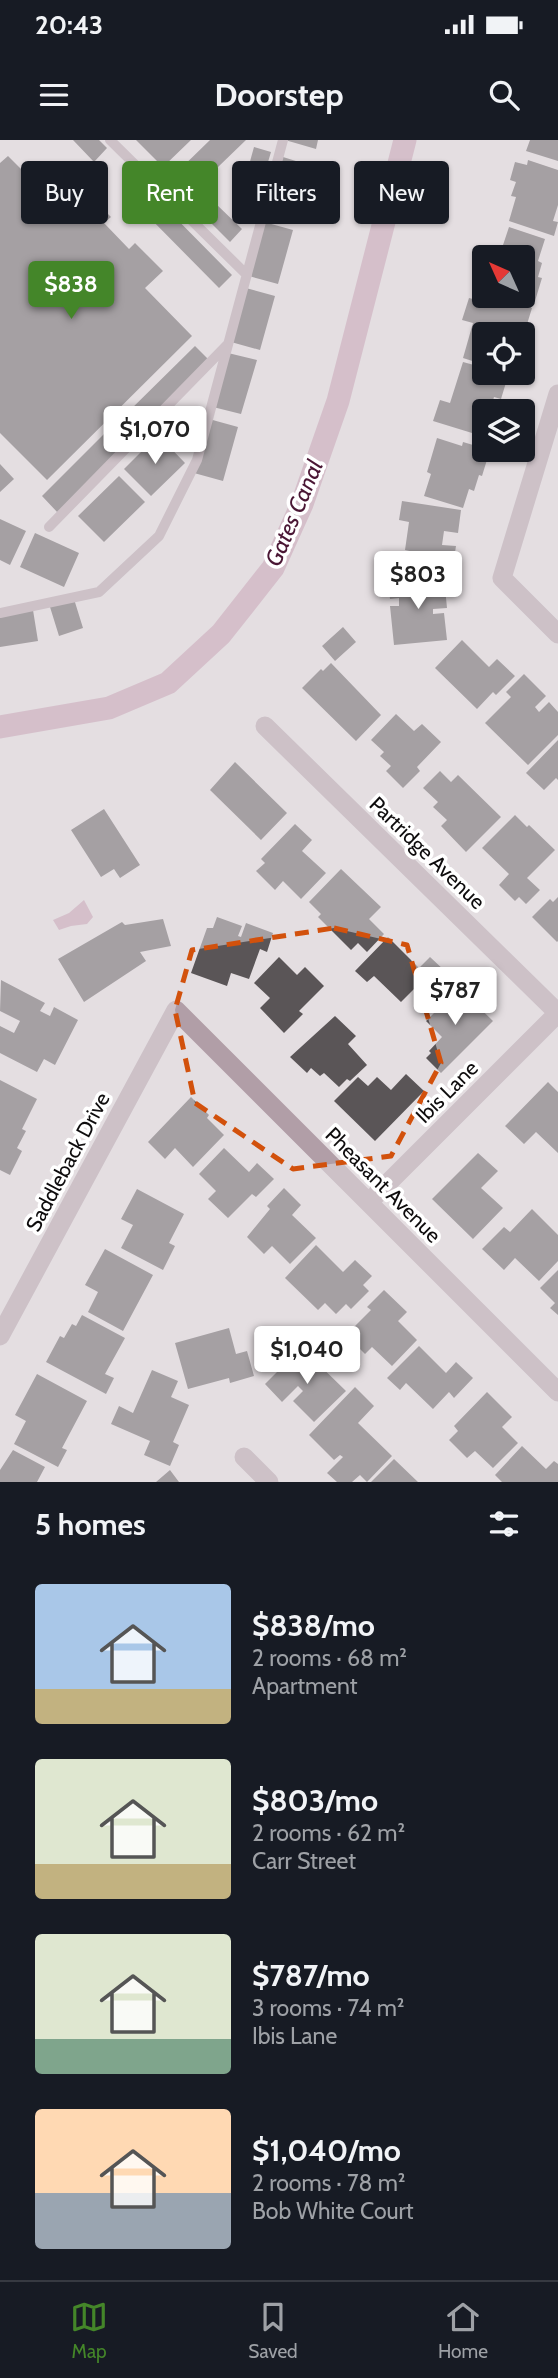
<!DOCTYPE html>
<meta charset="utf-8">
<style>
:root{--surface:#171b24;--page:#242831;--text:#f1f3f6;--muted:#9ea1a6;--line:#363941;--accent:#448629}
body{margin:0;font-family:Cabin,sans-serif;background:var(--page);color:var(--text);height:100vh;display:flex;flex-direction:column;font-size:26px;white-space:nowrap}
*{box-sizing:border-box;margin:0}
p{font-size:23px;color:var(--muted)}
.icon{flex:none;width:38px;height:38px;fill:none;stroke:currentColor;stroke-width:2;stroke-linecap:round;stroke-linejoin:round}
.map{position:relative;height:1342px;overflow:hidden}
.side{display:flex;flex-direction:column;background:var(--surface);flex:1}
.side>*{flex:none}
.banner{position:absolute;left:21px;top:21px;width:516px;height:63px;display:flex;gap:14px}
.needle{width:46px;rotate:315deg}
.tools{position:absolute;left:472px;top:105px;display:grid;gap:14px}
.tools a{display:grid;place-items:center;width:63px;height:63px;border-radius:7px;background:var(--surface);box-shadow:0 2px 5px #0004;font-size:35px}
.price{position:absolute;translate:-50% -60px;padding:0 16px;border-radius:7px;background:#fff;color:#222;font-size:23px;line-height:46px;filter:drop-shadow(0 2px 4px #0008)}
.price::after{content:'';position:absolute;left:50%;top:42px;width:21px;height:16px;margin-left:-10px;background:inherit;clip-path:polygon(0 0,100% 0,50% 100%)}
.price.selected{background:var(--accent);color:#fff}
ul{padding:0;list-style:none}
li{display:flex;align-items:center;gap:21px;height:175px;padding:0 35px}
li span{display:grid;place-items:center;flex:none;width:196px;height:140px;border-radius:7px;color:#555}
li>.icon{margin-inline-start:auto}
span .icon{width:84px;height:84px;fill:#fffc;stroke-width:1}
li b{font-size:30px}
h2{display:flex;justify-content:space-between;align-items:center;height:84px;padding:0 35px;font-size:30px}
.tag{padding:0 24px;border-radius:7px;background:var(--surface);box-shadow:0 2px 5px #0004;font-size:24px;line-height:63px}
.tag.selected{background:var(--accent);color:#fff}
.status{display:flex;justify-content:space-between;align-items:center;height:49px;padding:0 35px;background:var(--surface);direction:ltr}
.status svg{height:19px;fill:currentColor}
header{display:flex;justify-content:space-between;align-items:center;height:91px;padding:0 35px;background:var(--surface);font-size:32px;font-weight:700}
.dock{display:flex;justify-content:space-around;align-items:center;height:98px;border-top:2px solid var(--line);background:var(--surface);font-size:19px;color:var(--muted)}
.dock a{display:grid;justify-items:center;gap:4px}
.dock .selected{color:var(--accent)}
.map>svg:first-child{display:block}
.water{fill:#c49aae}
.lines{fill:none;stroke-linecap:round;stroke-linejoin:round}
.canal{stroke:#c49aae;stroke-width:23}
.building{fill:#5a5557}
.service{stroke:#b19ea7;stroke-width:10}
.minor{stroke:#b19ea7;stroke-width:19}
.marked{fill:none;stroke:#d2510c;stroke-width:5;stroke-dasharray:14 9;stroke-linejoin:round}
.labels{text-anchor:middle;stroke-width:7;stroke-linejoin:round;paint-order:stroke}
.street-label{font-size:21px;fill:#0e0c0d;stroke:#fff}
.water-label{font-size:23px;font-style:italic;fill:#4a1634;stroke:#fff}
</style>
<div class="status"><b>20:43</b><svg viewBox="0 0 49 12"><path d="M0 12V9h3v3zM5 12V6h3v6zM10 12V3h3v9zM15 12V0h3v12zM26 1h20v11H26zM47 4h2v5h-2z"/></svg></div>
<header><svg class="icon" aria-label="menu" viewBox="0 0 24 24"><path d="M4 6h16M4 12h16M4 18h16"/></svg>Doorstep<svg class="icon" aria-label="search" viewBox="0 0 24 24"><circle cx="10" cy="10" r="6"/><path d="M15 15l6 6"/></svg></header>
<div class="map">
<svg width="558" height="1342" viewBox="0 0 558 1342">
<rect width="100%" height="100%" fill="#e4dee1"/>
<!-- water -->
<path class="water" d="M84,760L93,777L87,784L71,786L59,790L53,780L69,773Z"/>
<g class="lines">
<!-- canal -->
<path class="canal" d="M0,587L109,568L168,543L221,494L273,428L302,364L338,261L405,0"/>
</g>
<!-- building -->
<path class="building" d="M73,0H99L107,8L94,22Z
M136,0H191L163,27Z
M210,0H246L189,55L172,37Z
M285,0H318L316,9Z
M530,0H558V21L526,11Z
M254,7L271,12L255,66L239,61Z
M8,16L59,67L80,46L111,77L104,83L129,109L135,103L163,131L145,148L192,196L47,340L0,293V23Z
M283,17L312,26L297,74L269,66Z
M528,20L558,30V65L553,81L558,82L554,96L509,81L516,57L511,56L516,42L510,40L515,22L527,25Z
M152,54L232,135L219,148L139,67Z
M215,63L242,89L230,102L203,75Z
M264,82L293,90L278,144L249,136Z
M509,87L545,99L538,121L542,123L538,137L542,138L535,161L523,157V117H493L495,109L501,111Z
M246,148L275,156L260,210L231,202Z
M469,158L504,167L506,159L532,168L524,194H485V225L463,218L473,183L462,180Z
M195,206L212,223L139,295L122,278Z
M228,213L257,220L241,274L213,267Z
M463,222L485,228V233L508,236L501,259L494,257L490,271H485V297L433,281L440,260L450,263Z
M209,279L238,287L223,341L194,333Z
M114,284L131,302L58,373L42,356Z
M158,295L185,323L151,356L124,329Z
M437,298L462,306L463,302L490,310L482,336L479,335L474,351L469,349L463,368L424,356L431,334L427,332Z
M0,324L14,339L0,352Z
M119,336L145,362L104,402L78,376Z
M402,361L461,370L458,393L444,391L442,405L456,406L452,432L412,426L414,412L405,410L409,382L399,380Z
M0,379L26,391L10,425L0,420Z
M35,393L79,413L64,447L20,427Z
M444,437L447,468L433,469V474L444,473L447,500L394,505L390,466H399V458L390,459L388,442Z
M74,459L83,488L59,496L50,467Z
M33,470L38,501L0,507V476Z
M343,487L356,502L335,521L322,506Z
M462,500L489,527L497,519L515,536L496,555L493,552L477,569L435,528Z
M331,523L381,575L356,601L302,548L321,529L323,531Z
M524,534L546,556L535,567L539,572L549,562L558,572V595L528,625L485,583L511,557L506,552Z
M396,574L414,591L422,584L441,602L417,627L420,631L403,648L386,631L391,626L380,616L384,612L371,600Z
M558,600V640L556,638L544,650L526,633Z
M235,622L287,673L261,700L210,650Z
M440,631L451,642L458,635L501,677L466,712L441,686L447,680L433,667L438,662L423,648Z
M104,669L140,725L120,738L114,729L101,737L71,690Z
M515,675L527,687L529,685L555,710L527,738L540,750L526,764L519,757L515,761L499,745L509,734L482,708Z
M295,684L312,700L302,711L326,733L301,759L283,741L275,750L256,731L265,723L261,719Z
M341,729L381,767L369,779L384,794L367,812L358,803L351,810L318,777L321,774L309,762Z
M558,757V801L557,802L532,777L550,759L553,762Z
M217,777L242,786L238,796L241,797L246,783L273,793L267,812L260,809L249,839L231,833L227,846L191,833L207,788H213Z
M163,779L171,806L140,812L146,821L84,862L58,819L122,782L125,785Z
M388,797L419,828L430,817L445,831L425,852L418,845L401,862L374,836L367,842L355,831Z
M279,817L297,835L305,827L324,846L299,871L303,874L284,893L260,868L270,858L254,843Z
M1,840L45,863L40,871L50,876L54,867L78,880L55,925L44,919L37,932L0,913V886L14,893L20,881L0,871Z
M455,844L493,881L441,933L426,918L431,913L429,911L442,897L426,881L435,872L431,869Z
M335,876L356,896L348,904L367,925L350,941L347,939L339,947L324,933L320,936L311,928L307,933L290,917Z
M406,934L424,951L375,1001L334,961L358,937L368,946L377,937L391,950Z
M0,940L37,959L22,989L26,991L17,1008L22,1011L10,1035L0,1030Z
M548,942L558,952V1013L536,992L524,1004L505,986Z
M191,957L209,975L207,978L224,995L193,1027L175,1008L165,1019L148,1002Z
M224,1008L249,1032L257,1023L274,1039L256,1057L252,1054L228,1078L208,1059L216,1051L199,1034Z
M478,1013L498,1031L481,1048L503,1068L473,1099L432,1059Z
M284,1048L301,1065L292,1075L316,1098L290,1124L272,1106L264,1114L247,1097L270,1069L267,1066Z
M137,1049L184,1074L169,1103L175,1106L163,1130L121,1108L133,1085L121,1079Z
M532,1069L558,1095V1121L539,1141L515,1118L504,1130L482,1109L504,1087L510,1092Z
M316,1105L343,1132L355,1120L372,1136L363,1145L369,1151L351,1169L346,1164L336,1174L325,1163L318,1170L285,1138Z
M105,1109L153,1135L123,1191L88,1172L98,1152L85,1145Z
M558,1130V1175L550,1168L555,1163L540,1148Z
M384,1150L407,1172L398,1181L417,1200L392,1226L372,1207L365,1214L346,1195L371,1170L367,1167Z
M82,1175L125,1198L105,1234L114,1238L106,1254L46,1222L60,1196L64,1198L72,1184L76,1186Z
M229,1188L236,1214L247,1211L254,1236L230,1243L229,1238L188,1249L175,1203Z
M419,1206L446,1233L456,1222L473,1238L454,1258L449,1252L433,1269L406,1243L400,1250L387,1238Z
M305,1211L346,1251L314,1282L293,1261L303,1251L298,1246L282,1262L265,1244L284,1225L288,1229Z
M152,1230L178,1241L171,1257L189,1265L173,1302L179,1305L170,1326L144,1315L150,1301L111,1284L119,1266L133,1273Z
M37,1234L87,1261L62,1308L67,1310L58,1327L14,1304L26,1281L15,1275Z
M355,1247L374,1266L358,1283L392,1316L367,1342L360,1335L352,1342H337L327,1333L343,1317L340,1315L334,1320L309,1295Z
M487,1252L512,1277L502,1287L518,1303L493,1328L475,1311L467,1318L449,1300L458,1291L454,1286Z
M522,1306L546,1329L554,1321L558,1324V1342H502L495,1335Z
M13,1310L45,1327L37,1342H0V1330Z
M394,1319L418,1342H371Z
M170,1330L179,1342H156Z"/>
<g class="lines">
<!-- service -->
<path class="service" d="M110,0L247,135
M49,387L228,204
M0,473L99,452L159,396L197,320L283,0"/>
<!-- minor -->
<path class="minor" d="M558,254L502,438L558,494
M265,586L558,873
M369,1062L558,873
M0,1196L176,870L558,1252
M244,1317L269,1342"/>
</g>
<!-- marked area -->
<path d="M0 0H558V1342H0ZM334,788L407,805L441,923L391,1016L293,1029L195,963L175,870L192,810Z" fill="#e4dee1" fill-opacity=".55" fill-rule="evenodd"/>
<path class="marked" d="M334,788L407,805L441,923L391,1016L293,1029L195,963L175,870L192,810Z"/>
<g class="labels">
<!-- street labels -->
<g class="street-label">
<text transform="translate(427 713) rotate(44)" y="7">Partridge Avenue</text>
<text transform="translate(447 952) rotate(-45)" y="7">Ibis Lane</text>
<text transform="translate(68 1022) rotate(-62)" y="7">Saddleback Drive</text>
<text transform="translate(383 1045) rotate(45)" y="7">Pheasant Avenue</text>
</g>
<!-- water labels -->
<g class="water-label">
<text transform="translate(294 373) rotate(-67)" y="8">Gates Canal</text>
</g>
</g>
</svg>
<div class="tools">
<a><svg class="needle" viewBox="-14 -14 28 28"><path d="M0-13l5 13h-10z" fill="#e53935"/><path d="M0 13l5-13h-10z" fill="#9ea1a6"/></svg></a>
<a><svg class="icon" aria-label="locate" viewBox="0 0 24 24"><circle cx="12" cy="12" r="6"/><path d="M12 2v4M12 18v4M2 12h4M18 12h4"/></svg></a>
<a><svg class="icon" aria-label="layers" viewBox="0 0 24 24"><path d="M12 4l9 5-9 5-9-5zM3 14l9 5 9-5"/></svg></a>
</div>
<b class="price selected" style="left:71px;top:181px">$838</b>
<b class="price" style="left:155px;top:326px">$1,070</b>
<b class="price" style="left:418px;top:471px">$803</b>
<b class="price" style="left:455px;top:887px">$787</b>
<b class="price" style="left:307px;top:1246px">$1,040</b>
<div class="banner">
<a class="tag">Buy</a>
<a class="tag selected">Rent</a>
<a class="tag">Filters</a>
<a class="tag">New</a>
</div>
</div>
<section class="side">
<h2>5 homes<svg class="icon" aria-label="filters" viewBox="0 0 24 24"><path d="M4 7h16M4 17h16"/><circle cx="9" cy="7" r="2"/><circle cx="15" cy="17" r="2"/></svg></h2>
<ul>
<li><span style="background:linear-gradient(#a9c7e8 75%,#c2b280 0)"><svg class="icon" aria-label="home" viewBox="0 0 24 24"><path d="M3 11l9-7 9 7M6 9v11h12V9"/></svg></span><div><b>$838/mo</b><p>2 rooms · 68 m²</p><p>Apartment</p></div></li>
<li><span style="background:linear-gradient(#dfe7d0 75%,#c2b280 0)"><svg class="icon" aria-label="home" viewBox="0 0 24 24"><path d="M3 11l9-7 9 7M6 9v11h12V9"/></svg></span><div><b>$803/mo</b><p>2 rooms · 62 m²</p><p>Carr Street</p></div></li>
<li><span style="background:linear-gradient(#dfe7d0 75%,#7fa58c 0)"><svg class="icon" aria-label="home" viewBox="0 0 24 24"><path d="M3 11l9-7 9 7M6 9v11h12V9"/></svg></span><div><b>$787/mo</b><p>3 rooms · 74 m²</p><p>Ibis Lane</p></div></li>
<li><span style="background:linear-gradient(#ffd9b3 60%,#9aa5b1 0)"><svg class="icon" aria-label="home" viewBox="0 0 24 24"><path d="M3 11l9-7 9 7M6 9v11h12V9"/></svg></span><div><b>$1,040/mo</b><p>2 rooms · 78 m²</p><p>Bob White Court</p></div></li>
</ul>
</section>
<nav class="dock">
<a class="selected"><svg class="icon" aria-label="map" viewBox="0 0 24 24"><path d="M3 6l6-2 6 2 6-2v14l-6 2-6-2-6 2zM9 4v14M15 6v14"/></svg>Map</a>
<a><svg class="icon" aria-label="saved" viewBox="0 0 24 24"><path d="M7 4h10v16l-5-4-5 4z"/></svg>Saved</a>
<a><svg class="icon" aria-label="home" viewBox="0 0 24 24"><path d="M3 11l9-7 9 7M6 9v11h12V9"/></svg>Home</a>
</nav>
